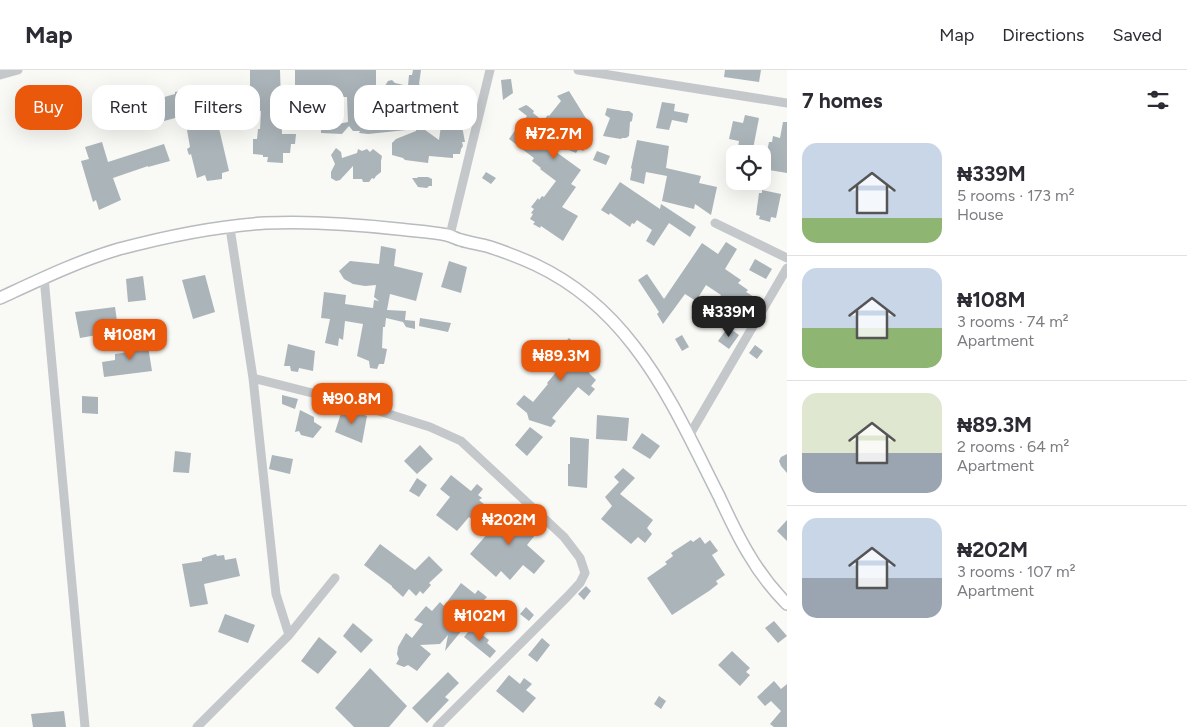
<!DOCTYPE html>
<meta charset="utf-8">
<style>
:root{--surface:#fff;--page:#f2f2f3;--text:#2b2b33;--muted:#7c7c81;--line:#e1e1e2;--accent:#ea580c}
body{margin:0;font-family:Figtree,sans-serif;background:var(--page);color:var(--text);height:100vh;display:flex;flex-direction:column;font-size:19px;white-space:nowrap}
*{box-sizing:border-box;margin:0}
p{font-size:16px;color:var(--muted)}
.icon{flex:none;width:28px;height:28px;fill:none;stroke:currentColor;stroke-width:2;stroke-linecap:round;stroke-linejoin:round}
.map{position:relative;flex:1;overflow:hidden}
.sheet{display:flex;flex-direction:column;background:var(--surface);width:400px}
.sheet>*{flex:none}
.top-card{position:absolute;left:15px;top:15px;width:475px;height:45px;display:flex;gap:10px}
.fabs{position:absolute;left:726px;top:75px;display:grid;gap:10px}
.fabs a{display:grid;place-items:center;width:45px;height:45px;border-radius:10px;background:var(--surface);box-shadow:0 5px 20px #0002;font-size:25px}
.price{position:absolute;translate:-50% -42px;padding:0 11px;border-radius:10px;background:var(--accent);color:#fff;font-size:16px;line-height:32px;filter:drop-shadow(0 1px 2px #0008)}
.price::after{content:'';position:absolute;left:50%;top:30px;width:15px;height:11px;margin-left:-8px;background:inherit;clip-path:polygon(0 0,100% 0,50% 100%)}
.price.active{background:#222;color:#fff}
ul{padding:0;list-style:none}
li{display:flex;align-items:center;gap:15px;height:125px;padding:0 15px}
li+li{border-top:1px solid var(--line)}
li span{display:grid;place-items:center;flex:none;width:140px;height:100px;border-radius:15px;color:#555}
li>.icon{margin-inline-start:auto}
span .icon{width:60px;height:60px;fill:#fffc;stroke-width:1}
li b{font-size:21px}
h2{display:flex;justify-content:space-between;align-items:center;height:60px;padding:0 15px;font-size:21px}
.chip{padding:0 18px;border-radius:15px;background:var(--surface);box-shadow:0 5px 20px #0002;font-size:18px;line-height:45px}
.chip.active{background:var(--accent);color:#fff}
header{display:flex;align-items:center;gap:30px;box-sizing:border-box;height:70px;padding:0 25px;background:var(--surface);border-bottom:1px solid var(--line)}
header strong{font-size:24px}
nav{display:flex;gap:28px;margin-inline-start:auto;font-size:18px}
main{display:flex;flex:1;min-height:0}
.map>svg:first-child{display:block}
.building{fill:#abb4b9}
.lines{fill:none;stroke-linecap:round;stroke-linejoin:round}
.major-casing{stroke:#b7bcbf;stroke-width:14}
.minor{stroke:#c4c8cb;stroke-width:9}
.major{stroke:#fff;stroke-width:11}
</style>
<header>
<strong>Map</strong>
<nav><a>Map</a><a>Directions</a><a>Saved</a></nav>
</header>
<main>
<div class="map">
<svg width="787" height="657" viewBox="0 0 787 657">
<rect width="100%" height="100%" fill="#f9f9f6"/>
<!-- building -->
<path class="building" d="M250,0H280L282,64H296L295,74H291L290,83H283V93L267,92L268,87H263V85L253,84V69H257L258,59H260L261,41H222V21L250,20Z
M295,0H376V30L388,11L392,10L395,13L408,16L409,5H412L413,0H421L419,14L427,22L421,57L439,70L443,41L473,45L470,55L468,54V56H462L465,72H462L463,76L461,79L460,84H453V88L429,86L428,93L405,90L403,88L392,85V73L396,69L416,61V59L368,64L359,63L360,61H353L349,56L342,64L321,63V54L324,52L338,54L348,52L347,27H326L324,22L307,21L302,27H295Z
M725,0H761L759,12L724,7Z
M511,9L513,23L503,30L501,10Z
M207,16L212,32L177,40L179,47L164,51L157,29L175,24V22Z
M569,21L587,50L574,58L591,70L583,81L579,78L576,83L542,69L541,71L581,100L571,114L576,117L562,137L578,146L563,171L541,156L540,158L533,154L535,152L530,149L533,144L531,143L534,139L531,137L538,128L539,130L542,126L544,127L556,111L540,99L541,98L532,91L534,88L509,69L516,59L517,60L527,46L518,39L526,35L528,36L534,41L533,43L543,51L548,45L549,46L561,31L557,26Z
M662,32L675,34L674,41L689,44L687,53L672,50L669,60L656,58Z
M607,38L624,41H629L632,43L633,44L632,51L630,52L629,66L626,68H622L621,69L603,66L610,48L605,45Z
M745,45L759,48L752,84H737L739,71L729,69L733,51L743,53Z
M295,48L313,49L314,59L295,60Z
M783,52H787V103L763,99L769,72H772L773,66L780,68Z
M218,54L229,101L222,103V109L207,111L205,105L197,108L191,84L189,85L187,79L190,77L187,60Z
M637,70L669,76L666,98L701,106L699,113L717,117L711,145L695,134L694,139L662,131L667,106L646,102L644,114L630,110L632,99L631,98Z
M102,72L108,92L164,74L170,91L148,97V96L113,108L121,130L99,140L96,130L93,132L81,91L89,89L85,77Z
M336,78L341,82L342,88L357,83L358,79L362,81L367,79L370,82L373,79L382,86L381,91V102L376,106L374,109L372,108L369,112H363L362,109H353V96L340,110L336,111L331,108V102L335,94L331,85Z
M597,81L610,86L606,95L593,90Z
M486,102L496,108L491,114L482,108Z
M418,107H428L432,109V116H429L427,118L418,117L412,108H417Z
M620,112L660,139L661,134L696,157L690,167L669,153L654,176L646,171L652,160L637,150L634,154L632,153L630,157L610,143L609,145L601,140Z
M762,120L781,124L776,148L771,147L770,152L759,149L760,146L756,145L759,123H762Z
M726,172L737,179L725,199L741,210L738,213L748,220L746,222L756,228L752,234L743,228L738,236L730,231L727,236L718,230L721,225L706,215L696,231L685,224L663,254L657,244L659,242L638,210L647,204L664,229L702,173L718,184Z
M381,176L396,179L394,196L423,203L416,231L390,224L387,240L406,241L405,250L415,251V259L406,257L403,252L386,248L385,257H383L382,278L387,279L384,294H379L377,299L370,298L369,291L357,286L363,254L345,251L343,270L339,268L338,276L325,273L330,249L321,248L324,222L346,225L345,234L373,238L374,230L379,231L374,227L376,215L365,216L353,214L344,209L339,201L350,191L379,194Z
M755,189L772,199L766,209L749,200Z
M449,191L467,197L461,223L441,217Z
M205,205L215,242L193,249L182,210Z
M143,206L146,230L128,232L126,209Z
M115,237L117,251L113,252L114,262L80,268L75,242Z
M420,248L451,253L448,262L419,256Z
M728,257L739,265L729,279L718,271Z
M682,265L689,277L682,281L675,269Z
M569,268L583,281L591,272L599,279L584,295L590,301L589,303L596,310L591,316L595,319L589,326L578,317L552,348L556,351L551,357L529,350L527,343L516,334L524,325L533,332L548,314L547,313L558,300L547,291L550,288L548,286L560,273L562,275Z
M147,270L152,301L104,307L102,292L115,290V284L130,282L129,273Z
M288,274L315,281L313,301L299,298L298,302L291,301L290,296H284Z
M755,275L763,281L757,289L749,283Z
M282,325L298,329L295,339L282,334Z
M82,326L98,327V344L82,343Z
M343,337L367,346L362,373L335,362Z
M300,340L314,347V352L322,357L313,368L301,365L299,361L295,362Z
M597,345L629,348L627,371L596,369Z
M530,357L543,367L527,386L515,375Z
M642,363L660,376L650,389L632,378Z
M570,367L589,369L587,418L568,416V394H570Z
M420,375L433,389L417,404L404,391Z
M175,381L191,383L189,403L173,402Z
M787,384V403L781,396L779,391L781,387Z
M272,385L293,389L290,404L269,399Z
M623,398L635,408L620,424L653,450L647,458L652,464L645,473L638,467L631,474L601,449L612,436L605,427L619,412L614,407Z
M451,405L471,421L477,414L483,419L478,425L482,428L479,430L490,439L478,453L469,447L457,461L436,445L450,427L440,419Z
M417,408L427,415L419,427L409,421Z
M512,435L540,459L527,475L545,491L534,504L523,495L510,510L501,501L496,507L470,484Z
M787,450V471L777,461Z
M700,467L705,474L710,470L718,481L712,485L725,505L716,511L718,514L709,521L672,545L647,508L667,494L665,492L673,486L671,483L691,470L693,472Z
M380,474L415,500L429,486L443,500L429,513L431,515L423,524L420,521L416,526L409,519L403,527L392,517V516L364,495Z
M216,484L217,486L224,485L225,490L236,488L240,506L204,514L208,534L190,537L182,494L202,491V488Z
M461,513L475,524L478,520L487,527L484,530L491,535L479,551L463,539L453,551L463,559L445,581L448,565L440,574L420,575L431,584L417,601L408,595L404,597L396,594L399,589L397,584L398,577L406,563L412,568L423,554L414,550L426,536L432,541L440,532L444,536Z
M586,516L591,521L584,530L578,524Z
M526,537L534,545L529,551L520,544Z
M225,544L255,555L248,573L218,562Z
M774,551L787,566L778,573L765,558Z
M353,553L373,570L361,583L343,566Z
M472,557L489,570L487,573L496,581L490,588L464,567Z
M319,567L337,582L318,604L301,591Z
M542,568L550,575L537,592L528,585Z
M732,581L750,598L746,602L750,605L740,616L718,595Z
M370,598L407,636L389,657H354L335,638Z
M448,602L459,613L445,627L449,630L427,653L412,638Z
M509,605L520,614L524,608L532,614L526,620L536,628L523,643L496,621Z
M774,611L781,619L787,614V657H774L770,654L781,641L771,631L765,636L757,627Z
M659,626L666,631L661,639L654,634Z
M64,641L66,657H33L31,644Z"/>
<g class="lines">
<!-- major casing -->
<g class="major-casing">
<path id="major" d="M0,228C39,210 78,191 119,179C164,167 218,156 265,153C309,151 354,154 398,159C414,161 431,162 447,165C452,166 456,169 461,170C470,173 480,174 490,177C505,182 521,188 536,195C574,213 608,242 634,276C669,321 693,375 719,426C728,445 737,465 748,483C759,502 772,519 787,534"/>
</g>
<!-- minor -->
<path class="minor" d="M578,0L787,33
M0,5L18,0
M715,153L787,188
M230,158L253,308L276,524L289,565
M450,165L490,0
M44,207L85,657
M253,308L360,335L430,357L461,371L564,467L580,488L585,503L580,513L567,527L437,657
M689,366L787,198
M197,657L289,565L335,508"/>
<!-- major -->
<use href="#major" class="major"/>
</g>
</svg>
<div class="fabs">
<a><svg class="icon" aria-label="locate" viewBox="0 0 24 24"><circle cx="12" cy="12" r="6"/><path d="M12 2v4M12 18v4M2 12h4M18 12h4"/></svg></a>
</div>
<b class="price" style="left:554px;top:90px">₦72.7M</b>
<b class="price active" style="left:729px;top:268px">₦339M</b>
<b class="price" style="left:130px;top:291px">₦108M</b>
<b class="price" style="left:561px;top:312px">₦89.3M</b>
<b class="price" style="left:352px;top:355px">₦90.8M</b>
<b class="price" style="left:509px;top:476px">₦202M</b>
<b class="price" style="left:480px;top:572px">₦102M</b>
<div class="top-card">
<a class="chip active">Buy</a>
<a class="chip">Rent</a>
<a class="chip">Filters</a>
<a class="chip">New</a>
<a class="chip">Apartment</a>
</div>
</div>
<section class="sheet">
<h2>7 homes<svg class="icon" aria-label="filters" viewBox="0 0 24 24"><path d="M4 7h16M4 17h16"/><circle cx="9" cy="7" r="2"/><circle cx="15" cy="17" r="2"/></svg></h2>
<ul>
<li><span style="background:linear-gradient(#c9d6e8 75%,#8fb573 0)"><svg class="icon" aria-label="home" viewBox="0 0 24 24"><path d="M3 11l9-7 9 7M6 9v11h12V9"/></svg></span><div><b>₦339M</b><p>5 rooms · 173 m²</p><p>House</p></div></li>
<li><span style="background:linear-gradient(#c9d6e8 60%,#8fb573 0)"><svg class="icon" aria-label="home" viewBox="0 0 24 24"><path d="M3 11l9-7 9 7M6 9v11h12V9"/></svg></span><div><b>₦108M</b><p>3 rooms · 74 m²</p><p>Apartment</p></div></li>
<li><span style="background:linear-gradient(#dfe7d0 60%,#9aa5b1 0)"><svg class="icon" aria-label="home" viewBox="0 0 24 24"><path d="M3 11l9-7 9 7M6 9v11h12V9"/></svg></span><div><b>₦89.3M</b><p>2 rooms · 64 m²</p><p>Apartment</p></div></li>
<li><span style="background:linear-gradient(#c9d6e8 60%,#9aa5b1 0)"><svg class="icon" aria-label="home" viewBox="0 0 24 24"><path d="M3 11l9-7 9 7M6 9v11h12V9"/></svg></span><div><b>₦202M</b><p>3 rooms · 107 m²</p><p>Apartment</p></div></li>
</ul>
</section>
</main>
